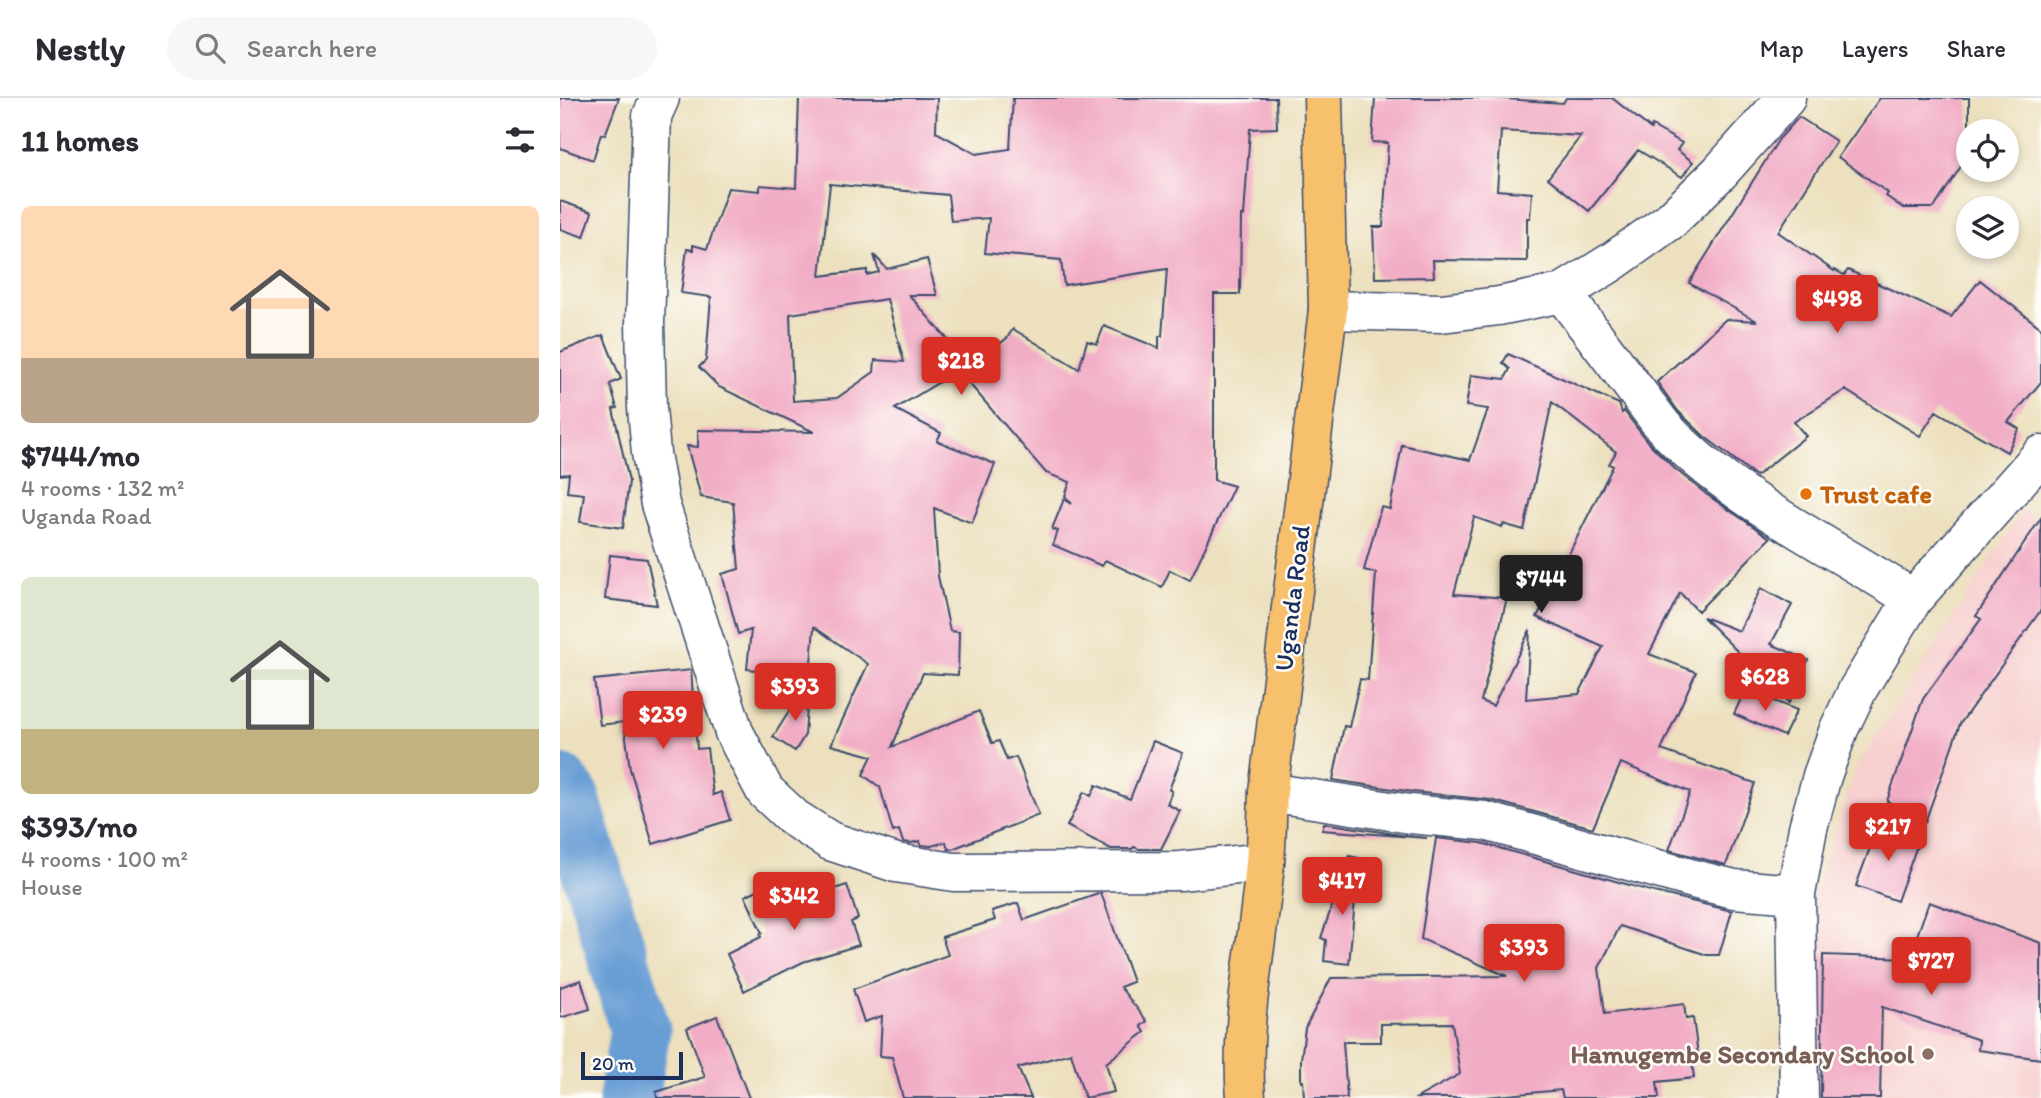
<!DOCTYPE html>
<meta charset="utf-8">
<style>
:root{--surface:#fff;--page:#f7f7f7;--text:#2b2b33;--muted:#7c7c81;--line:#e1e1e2;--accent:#d93025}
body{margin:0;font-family:Itim,sans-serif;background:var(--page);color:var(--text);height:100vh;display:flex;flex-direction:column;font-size:26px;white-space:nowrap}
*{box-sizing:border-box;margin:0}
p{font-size:23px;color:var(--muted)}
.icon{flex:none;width:38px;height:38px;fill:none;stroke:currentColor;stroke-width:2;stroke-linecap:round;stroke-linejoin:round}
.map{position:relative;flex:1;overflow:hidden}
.details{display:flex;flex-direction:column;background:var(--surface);width:560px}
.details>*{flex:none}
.tools{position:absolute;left:1396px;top:21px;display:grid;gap:14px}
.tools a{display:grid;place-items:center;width:63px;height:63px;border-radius:50%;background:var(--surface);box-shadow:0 4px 10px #0003;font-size:35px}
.scale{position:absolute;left:21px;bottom:18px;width:102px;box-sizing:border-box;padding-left:7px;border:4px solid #1b2f5e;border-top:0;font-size:19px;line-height:24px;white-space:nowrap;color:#1b2f5e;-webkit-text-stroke:5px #fdfcf7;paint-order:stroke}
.price{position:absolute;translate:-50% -60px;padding:0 16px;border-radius:7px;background:var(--accent);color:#fff;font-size:23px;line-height:46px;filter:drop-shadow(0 2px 4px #0008)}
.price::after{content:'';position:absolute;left:50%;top:42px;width:21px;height:16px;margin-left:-10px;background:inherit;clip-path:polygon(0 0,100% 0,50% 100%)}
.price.current{background:#222;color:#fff}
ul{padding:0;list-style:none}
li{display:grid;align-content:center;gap:14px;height:371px;padding:0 21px}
li span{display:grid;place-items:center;height:217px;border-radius:10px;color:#555}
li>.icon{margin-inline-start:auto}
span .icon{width:126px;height:126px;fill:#fffc;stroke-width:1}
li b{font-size:30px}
h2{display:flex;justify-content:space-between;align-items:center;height:84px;padding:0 21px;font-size:30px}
header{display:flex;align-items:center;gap:42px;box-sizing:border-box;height:98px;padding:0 35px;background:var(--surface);border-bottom:2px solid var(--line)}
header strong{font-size:33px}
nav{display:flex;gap:38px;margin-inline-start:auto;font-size:24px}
.search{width:490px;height:63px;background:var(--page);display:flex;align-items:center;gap:18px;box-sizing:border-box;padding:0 24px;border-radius:38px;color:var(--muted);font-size:26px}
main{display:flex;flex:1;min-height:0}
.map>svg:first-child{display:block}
.built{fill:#f7d0cf}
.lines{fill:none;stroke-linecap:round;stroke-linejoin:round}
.river{stroke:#699ed5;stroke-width:61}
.building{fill:#f2adc6;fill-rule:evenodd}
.minor-casing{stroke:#3a4a6c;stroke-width:41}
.primary-casing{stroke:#3a4a6c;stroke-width:41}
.minor{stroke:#fff;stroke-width:38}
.primary{stroke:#f7c06c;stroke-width:38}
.food-dot{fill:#e8710a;stroke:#fdfcf7;stroke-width:2.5}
.education-dot{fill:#8d6e63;stroke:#fdfcf7;stroke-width:2.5}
.labels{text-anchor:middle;stroke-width:5;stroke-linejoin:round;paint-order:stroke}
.food-label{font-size:26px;font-weight:bold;fill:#c56008;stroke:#fdfcf7;text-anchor:start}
.street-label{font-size:26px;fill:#1b2f5e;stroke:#fdfcf7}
.education-label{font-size:26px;font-weight:bold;fill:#785e54;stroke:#fdfcf7;text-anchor:end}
</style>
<header>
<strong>Nestly</strong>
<div class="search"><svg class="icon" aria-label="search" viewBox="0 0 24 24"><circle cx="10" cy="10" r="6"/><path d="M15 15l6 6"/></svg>Search here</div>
<nav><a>Map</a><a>Layers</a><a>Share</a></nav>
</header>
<main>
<section class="details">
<h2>11 homes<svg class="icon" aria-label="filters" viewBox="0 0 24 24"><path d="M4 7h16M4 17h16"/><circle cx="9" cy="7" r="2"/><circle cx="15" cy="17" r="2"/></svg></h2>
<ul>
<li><span style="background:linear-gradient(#ffd9b3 70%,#b9a48a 0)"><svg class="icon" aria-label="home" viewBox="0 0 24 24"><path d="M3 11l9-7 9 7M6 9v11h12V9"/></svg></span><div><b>$744/mo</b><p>4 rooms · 132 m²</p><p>Uganda Road</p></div></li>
<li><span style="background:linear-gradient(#dfe7d0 70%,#c2b280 0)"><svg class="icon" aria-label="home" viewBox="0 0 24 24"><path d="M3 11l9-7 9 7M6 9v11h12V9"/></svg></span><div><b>$393/mo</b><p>4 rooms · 100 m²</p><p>House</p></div></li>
</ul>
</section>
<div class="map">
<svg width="1481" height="1000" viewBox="0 0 1481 1000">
<rect width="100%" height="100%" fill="#fdfcf7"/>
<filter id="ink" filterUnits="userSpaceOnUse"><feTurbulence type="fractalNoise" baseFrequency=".0143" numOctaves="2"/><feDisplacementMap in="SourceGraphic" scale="14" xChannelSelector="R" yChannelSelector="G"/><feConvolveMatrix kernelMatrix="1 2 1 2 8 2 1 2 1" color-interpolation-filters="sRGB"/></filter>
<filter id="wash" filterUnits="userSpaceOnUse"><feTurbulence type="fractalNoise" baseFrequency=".00686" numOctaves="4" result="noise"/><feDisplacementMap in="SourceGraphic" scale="28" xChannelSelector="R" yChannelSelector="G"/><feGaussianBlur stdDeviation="1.57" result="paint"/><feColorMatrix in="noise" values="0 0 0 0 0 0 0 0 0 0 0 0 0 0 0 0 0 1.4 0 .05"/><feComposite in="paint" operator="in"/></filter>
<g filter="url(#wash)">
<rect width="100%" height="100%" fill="#ece0be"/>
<!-- built -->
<path class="built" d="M1463,411L1481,422V1000H1242L1240,836L1295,672Z"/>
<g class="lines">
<!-- river -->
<path class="river" d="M0,687L9,699L80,932L69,1000"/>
</g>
<g id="blocks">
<!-- building -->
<path class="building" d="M0,0H59L45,37L41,36L33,62L0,50Z
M239,0H377L376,34L416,56L450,51L453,0H716L717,30L690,31L684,118H681L680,196H654V382L674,388L630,482L610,472L602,489L545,462L542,468L493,447L498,433L492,431L504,401L512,406L505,398L510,384L486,375L402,277L447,240L453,231L519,271L527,243L537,246L544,228L599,250V238H602L607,171L504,187L501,162L425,155L429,120L391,123L388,97L270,86L260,178L307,172V177L319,174L314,157L327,171L367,161L377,197H349L409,266L335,311L381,335L377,343L435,366L412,425L374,410L378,478L390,533L399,534L398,577L363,575L332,649L419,613L432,645L439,643L447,662L456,659L479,717L392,751H388L386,744L371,748L361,747L360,743L351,745L343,744L339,732L333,734L320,689L303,677L312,658L271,647L308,566L254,529L250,577L187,571L191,532L178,536L162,476L179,471L173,404L141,399L127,348L138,349V332L254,334L159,289L139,269L146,262L151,199L121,195L127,151L133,152V147L147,151L168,90L200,93V87L236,90ZM327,201L344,264L315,262L314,274L277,300L233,303L230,216Z
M815,0H931L1003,5L1006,0H1052L1091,31L1092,28L1122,45L1117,52L1133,64L1122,79L1078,52L1029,113L988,80L1021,38L941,33L937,92L972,95L970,120H967V163L873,162L874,179L815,180L813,129H823L828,45L812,44Z
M1320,0H1409V56L1374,110H1343L1326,98L1328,95L1278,59Z
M1239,19L1276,43L1218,134L1274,173L1275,172L1284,177L1288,172L1391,219L1420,182L1481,230V284L1448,324L1459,331L1447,354L1376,313L1360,338L1285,292L1234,324L1246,338L1196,378L1144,338L1118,313L1097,284L1166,221L1197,223L1129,185L1219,41Z
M0,103L32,114L24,139L0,131Z
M43,237L61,281L50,286L57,310L53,311L69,383L63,430L20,424L24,396L7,394L9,376L0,377V254Z
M948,256L1059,306L1062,315L1064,313L1087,343L1115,371L1146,396L1210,440L1138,513L1120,495L1089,556L1136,574L1101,652L1195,685L1166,767L1109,752L1130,694L1061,665L1033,730L931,702L853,694L773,682L784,628L789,629L800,581L808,582L816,475L804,472L821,409L830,411L842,347L910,362L928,311L906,308L911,277L945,281L950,271L943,265ZM992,304L1056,354L1049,366L1053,368L977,519L1043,549L1019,596L966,601L970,532L933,608L921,603L947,500L894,496L914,419L942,429L943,426L964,432Z
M1481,420V512L1400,626L1365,724L1327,703L1363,601L1421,521L1416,518Z
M50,457L87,461L97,507L45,501Z
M1201,490L1232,507L1211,546L1248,562L1229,605L1143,519L1179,533Z
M131,572L137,651L147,650L153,697L161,694L170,722L93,746L70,671L64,624L40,627L34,582Z
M249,582L245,637L235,653L213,639Z
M1185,592L1237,612L1224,638L1174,616Z
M593,643L623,655L609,692L612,693L607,706L620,713L601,751H579L574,749L572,751H551L507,728L524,694L531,698L536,687L570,701Z
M764,725L847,738L867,740L762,732Z
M1318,728L1359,742L1337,803L1296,788Z
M876,740L921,745L1094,794L1172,813L1159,857H1147L1060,828L1039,870L1045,916L1124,906L1126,921L1133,920L1138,957H1131L1134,980L1097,984L1099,1000H1003L1001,992L915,1000H857L900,976L892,925L821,926V944H783L787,1000H744L743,983H741V962L745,930L771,880L947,878L861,841Z
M789,758L799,760L789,866L764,863L766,842L761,840Z
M216,783L227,806L287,787L298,821L291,824L299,847L243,864L184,893L167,856L201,839L200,836L202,835L185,798Z
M541,795L573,884L560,889L587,923L581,928L585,934L546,965L554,994L525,1000L511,955L458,970L471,1000H343L332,959L320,958L322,918L304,924L293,891L388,857L382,839L435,822L432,813L458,805L464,822Z
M1369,804L1481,845V961L1418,952L1419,942L1322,909L1320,1000H1261L1263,857L1349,860Z
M21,882L30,911L0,920V889Z
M157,918L189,1000H97L96,994L145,979L127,930Z"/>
</g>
</g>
<g filter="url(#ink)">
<use href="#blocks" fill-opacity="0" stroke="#3a4a6c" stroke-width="2"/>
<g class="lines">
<!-- minor casing -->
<g class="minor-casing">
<path id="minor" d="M100,0L92,18L85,226L87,310L91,355L100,406L174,634L205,693L234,720L270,743L336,765L394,774L620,773L705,764
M1002,195L1102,327C1171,402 1269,446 1353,501
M768,212L881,215L939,208L1002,195L1052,164L1111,122L1160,74L1226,0
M708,694L850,716L925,723L1137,782L1174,791L1236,796
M1239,1000L1236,796L1248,730L1262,678L1279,631L1298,591L1353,501L1481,357"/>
</g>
<!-- primary casing -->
<g class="primary-casing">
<path id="primary" d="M686,1000C679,920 699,843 705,764C707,741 707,717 708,694L768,212L763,0"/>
</g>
<!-- minor -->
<use href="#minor" class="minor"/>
<!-- primary -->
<use href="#primary" class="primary"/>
</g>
</g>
<!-- markers -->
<circle class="food-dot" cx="1246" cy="396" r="7"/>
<circle class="education-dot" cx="1368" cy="956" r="7"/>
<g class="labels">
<!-- food labels -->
<g class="food-label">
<text x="1260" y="405">Trust cafe</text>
</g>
<!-- street labels -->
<g class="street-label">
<text transform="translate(732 500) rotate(-83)" y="9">Uganda Road</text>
</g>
<!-- education labels -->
<g class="education-label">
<text x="1354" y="965">Hamugembe Secondary School</text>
</g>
</g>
</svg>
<div class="tools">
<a><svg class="icon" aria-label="locate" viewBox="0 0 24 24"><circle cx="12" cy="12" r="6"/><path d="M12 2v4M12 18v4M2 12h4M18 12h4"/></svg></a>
<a><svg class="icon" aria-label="layers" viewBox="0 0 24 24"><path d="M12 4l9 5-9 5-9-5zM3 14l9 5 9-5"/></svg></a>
</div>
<div class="scale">20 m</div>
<b class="price" style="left:1277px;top:237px">$498</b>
<b class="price" style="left:401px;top:299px">$218</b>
<b class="price current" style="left:981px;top:517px">$744</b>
<b class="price" style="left:1205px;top:615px">$628</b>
<b class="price" style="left:235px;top:625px">$393</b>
<b class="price" style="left:103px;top:653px">$239</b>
<b class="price" style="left:1328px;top:765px">$217</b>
<b class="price" style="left:782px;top:819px">$417</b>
<b class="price" style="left:234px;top:834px">$342</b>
<b class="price" style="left:964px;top:886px">$393</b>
<b class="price" style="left:1371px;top:899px">$727</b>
</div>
</main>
